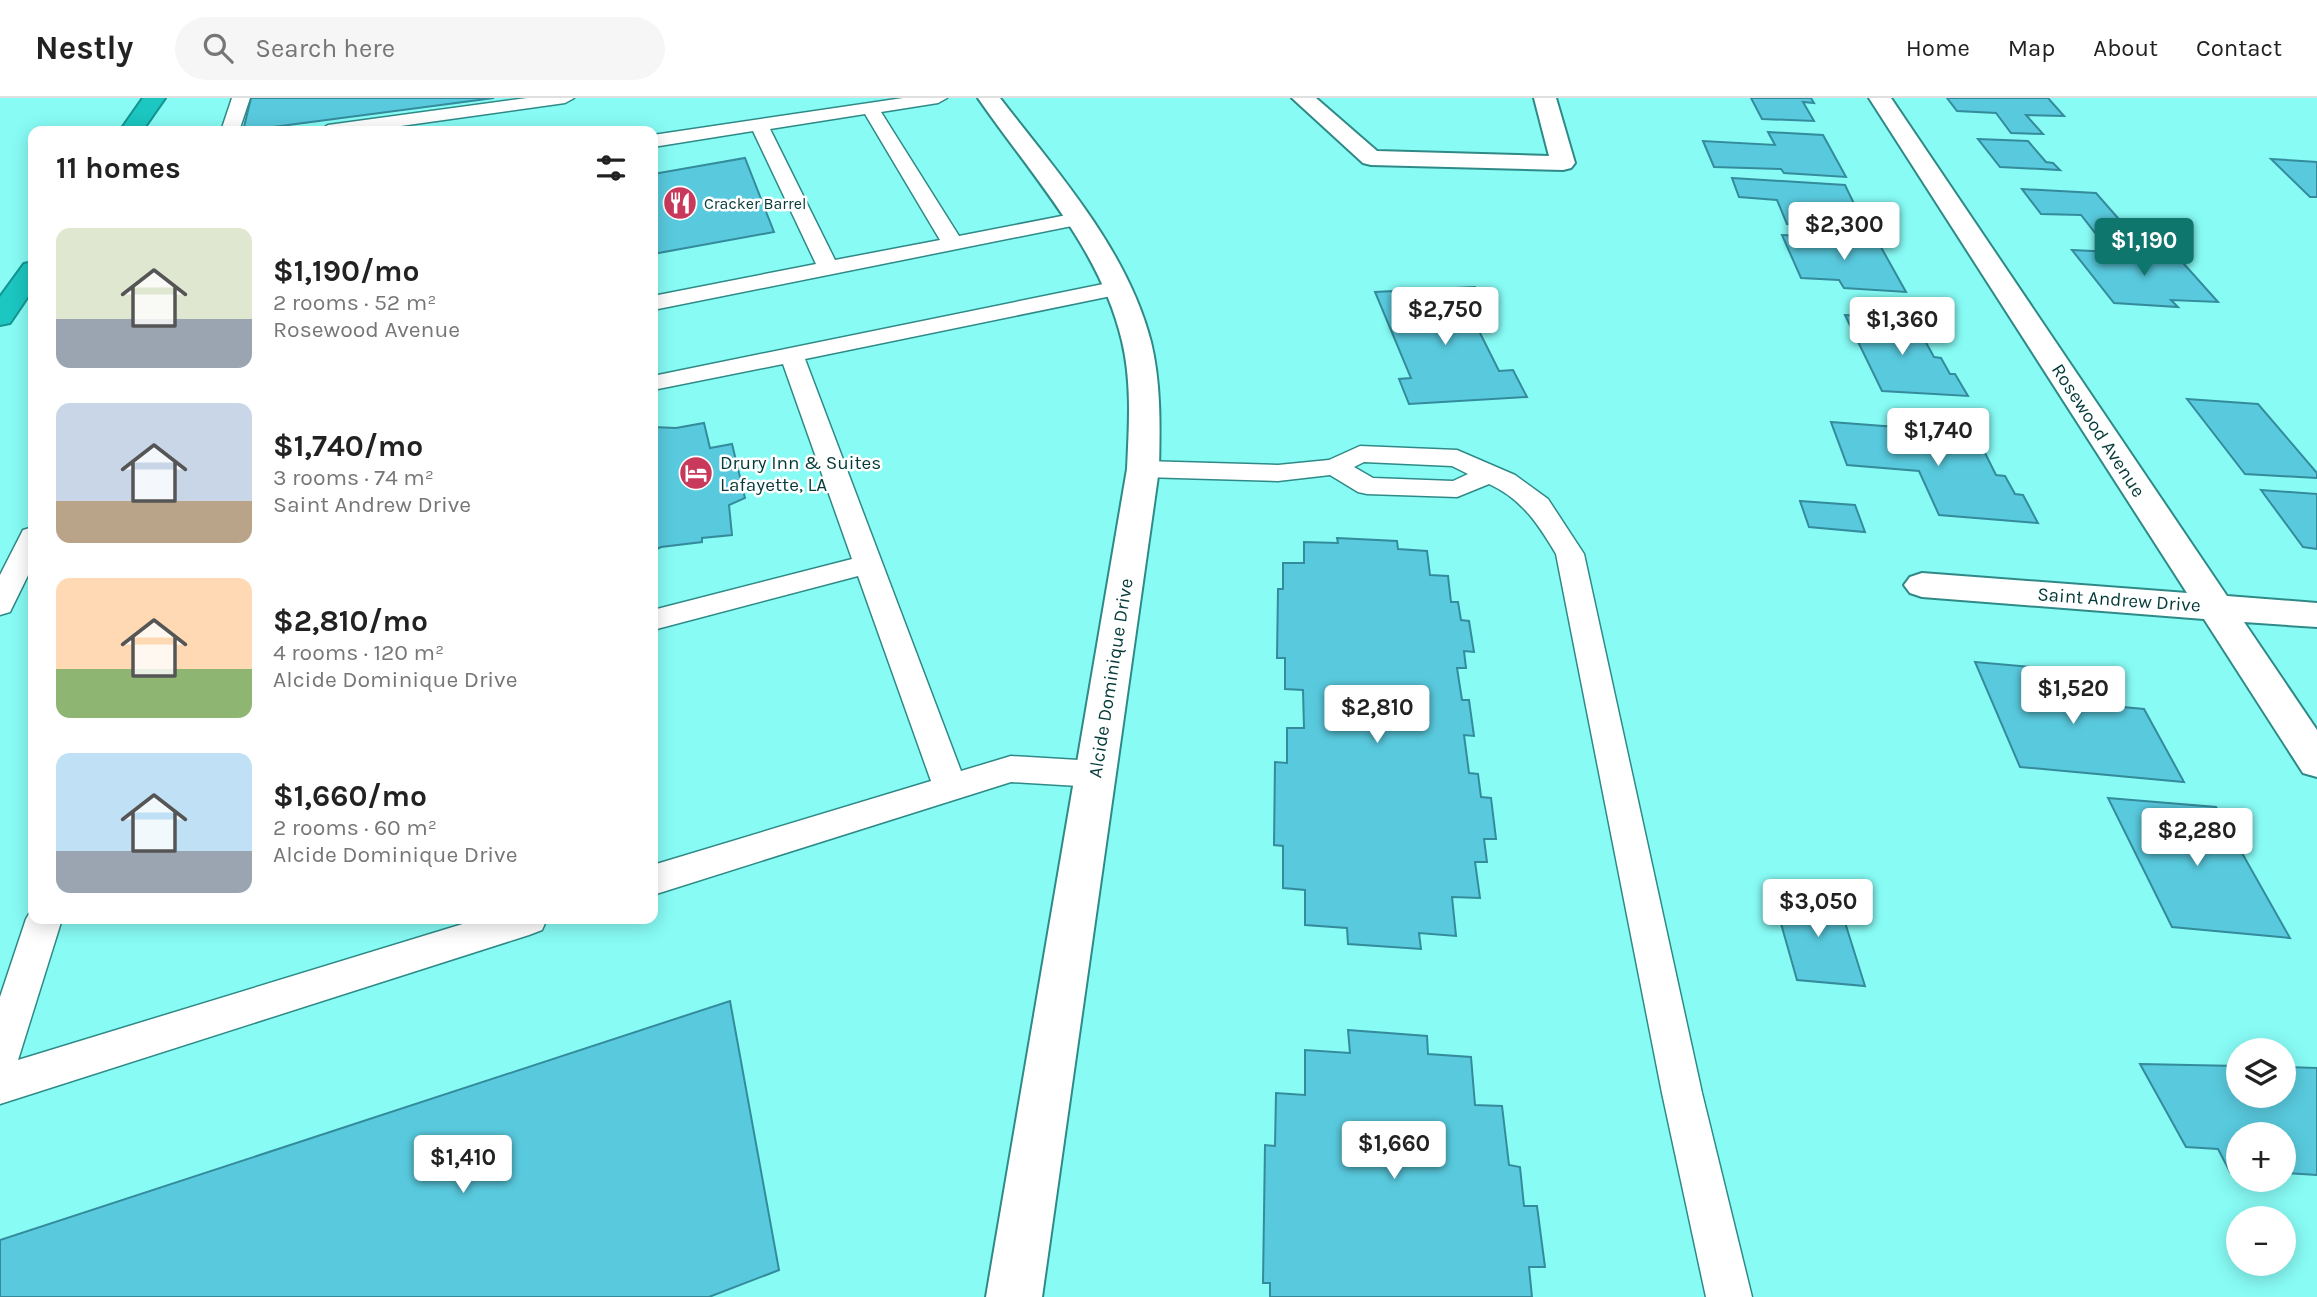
<!DOCTYPE html>
<meta charset="utf-8">
<style>
:root{--surface:#fff;--page:#f6f6f6;--text:#222;--muted:#767676;--line:#e0e0e0;--accent:#0f766e}
body{margin:0;font-family:Karla,sans-serif;background:var(--page);color:var(--text);height:100vh;display:flex;flex-direction:column;font-size:26px;white-space:nowrap}
*{box-sizing:border-box;margin:0}
p{font-size:23px;color:var(--muted)}
.icon{flex:none;width:38px;height:38px;fill:none;stroke:currentColor;stroke-width:2;stroke-linecap:round;stroke-linejoin:round}
.map{position:relative;flex:1;overflow:hidden}
.side{position:absolute;left:28px;top:28px;width:630px;height:798px;display:flex;flex-direction:column;background:var(--surface);border-radius:14px;box-shadow:0 4px 18px #0003}
.side>*{flex:none}
.controls{position:absolute;left:2226px;top:940px;display:grid;gap:14px}
.controls a{display:grid;place-items:center;width:70px;height:70px;border-radius:50%;background:var(--surface);box-shadow:0 4px 18px #0003;font-size:35px}
.price{position:absolute;translate:-50% -60px;padding:0 16px;border-radius:7px;background:#fff;color:#222;font-size:23px;line-height:46px;filter:drop-shadow(0 2px 4px #0008)}
.price::after{content:'';position:absolute;left:50%;top:42px;width:21px;height:16px;margin-left:-10px;background:inherit;clip-path:polygon(0 0,100% 0,50% 100%)}
.price.selected{background:var(--accent);color:#fff}
ul{padding:0;list-style:none}
li{display:flex;align-items:center;gap:21px;height:175px;padding:0 28px}
li span{display:grid;place-items:center;flex:none;width:196px;height:140px;border-radius:14px;color:#555}
li>.icon{margin-inline-start:auto}
span .icon{width:84px;height:84px;fill:#fffc;stroke-width:1}
li b{font-size:30px}
h2{display:flex;justify-content:space-between;align-items:center;height:84px;padding:0 28px;font-size:30px}
header{display:flex;align-items:center;gap:42px;box-sizing:border-box;height:98px;padding:0 35px;background:var(--surface);border-bottom:2px solid var(--line)}
header strong{font-size:33px}
nav{display:flex;gap:38px;margin-inline-start:auto;font-size:24px}
.search{width:490px;height:63px;background:var(--page);display:flex;align-items:center;gap:18px;box-sizing:border-box;padding:0 24px;border-radius:38px;color:var(--muted);font-size:26px}
.map>svg:first-child{display:block}
.building{fill:#59cade;stroke:#348b9b;stroke-width:2}
.lines{fill:none;stroke-linecap:round;stroke-linejoin:round}
.service-casing{stroke:#2f8a87;stroke-width:3}
.minor-casing{stroke:#2f8a87;stroke-width:4}
.motorway-casing{stroke:#149591;stroke-width:4}
.service{fill:#fff;fill-rule:evenodd}
.minor{fill:#fff;fill-rule:evenodd}
.motorway{fill:#1cc6c1;fill-rule:evenodd}
.labels{text-anchor:middle;stroke-width:5;stroke-linejoin:round;paint-order:stroke}
.far-poi-label{font-size:16px;fill:#043b39;stroke:#fff;text-anchor:start}
.street-label{font-size:19px;fill:#043b39;stroke:#fff}
.poi-label{font-size:19px;fill:#043b39;stroke:#fff;text-anchor:start}
</style>
<header>
<strong>Nestly</strong>
<div class="search"><svg class="icon" aria-label="search" viewBox="0 0 24 24"><circle cx="10" cy="10" r="6"/><path d="M15 15l6 6"/></svg>Search here</div>
<nav><a>Home</a><a>Map</a><a>About</a><a>Contact</a></nav>
</header>
<div class="map">
<svg width="2317" height="1199" viewBox="0 0 2317 1199">
<rect width="100%" height="100%" fill="#88fbf5"/>
<!-- building -->
<path class="building" d="M251,0H494L243,33Z
M1751,0H1811L1814,5L1803,4L1814,23L1762,21Z
M1947,0H2048L2064,18L2026,17L2043,36L2011,35L1996,15L1957,13Z
M1768,34L1823,37L1846,79L1784,75L1781,71L1714,69L1703,43L1775,47Z
M1978,41L2028,43L2046,64L2053,65L2060,72L2000,69Z
M745,60L774,134L653,156V76Z
M2271,61L2317,64V99H2310Z
M1732,80L1845,87L1859,116H1866L1875,132L1787,126L1777,102L1739,99Z
M2022,91L2096,95L2138,143L2119,142L2115,137L2096,136L2081,117L2041,116Z
M1782,137L1877,142L1906,194L1844,190L1839,182L1801,180Z
M2072,152L2176,157L2218,204L2171,202L2178,209L2114,205Z
M1475,189L1488,212L1469,213L1499,273L1513,272L1527,299L1409,306L1399,281L1411,280L1375,194Z
M1845,217L1913,221L1934,259L1941,260L1950,276H1955L1968,298L1882,293Z
M2187,301L2258,306L2317,375V380L2245,376Z
M1831,324L1975,335L1996,377L2005,378L2015,396L2023,397L2038,425L1939,417L1919,373L1847,367Z
M704,325L710,350L732,346L745,400L729,407L732,437L702,440V444L661,449L653,453V329L676,330Z
M2261,392L2317,396V451L2303,449Z
M1800,403L1855,407L1865,434L1809,429Z
M1337,440L1397,443L1398,451L1427,453L1430,477L1448,478L1451,504H1458L1461,522L1469,523L1474,554L1464,553L1466,570H1457L1462,602H1469L1474,638L1464,637L1469,675L1478,676L1481,699L1491,700L1496,741H1484L1487,764H1475L1480,800L1452,799L1456,838L1419,835L1421,851L1348,846L1347,830L1305,827V792L1283,790V748L1274,747L1275,664L1287,665V630H1304L1303,592L1285,591V560H1277L1278,491H1283V465H1304V444L1338,445Z
M1975,564L2074,573L2090,606L2144,611L2184,684L2020,669Z
M2108,700L2216,709L2290,840L2172,829Z
M1772,794L1837,799L1865,888L1797,882Z
M730,903L779,1172L709,1199H0V1142Z
M1348,932L1427,938L1428,956L1471,959L1475,1007L1502,1008L1509,1067L1520,1069L1524,1108H1537L1545,1169H1529L1532,1199H1270V1185H1263L1265,1047L1275,1048L1276,995L1305,997V952L1350,955Z
M2140,966L2238,968V998H2284V969L2317,970V1077L2284,1075V1036H2238V1074H2230L2218,1051L2186,1049Z"/>
<g class="lines">
<!-- service casing -->
<g class="service-casing">
<path id="service" d="M232,0H250L239,33H221Z
M527,0H574L565,5L365,33H319L328,27Z
M903,0H947L938,5L881,14L959,138L1077,115L1084,117L1087,121L1084,125L1077,127L653,212V198L816,166L753,33L653,49V37ZM865,16L940,142L835,162L770,31Z
M1118,183L1126,185L1129,190L1126,195L805,261L961,673L1011,658L1095,663L1107,667L1112,676L1107,685L1095,689L1011,684L653,797V767L931,683L858,478L653,532V512L852,461L783,266L653,292V278Z
M1360,348L1457,352L1515,377L1548,401L1584,456L1702,995L1752,1199H1706L1662,995L1556,456C1538,426 1522,401 1489,386L1457,399L1367,396L1358,394L1330,377L1278,383L1143,379L1134,377L1130,371L1134,365L1143,363L1278,367L1329,362ZM1364,364L1452,368L1468,376L1453,383L1373,380L1354,369Z
M33,429V467L10,514L0,517V477L23,432Z
M33,809V821H62L18,962L479,821H547L542,832L529,837L0,1006V899L26,821Z"/>
</g>
<!-- minor casing -->
<g class="minor-casing">
<path id="minor" d="M978,0H1000C1057,74 1127,151 1151,244C1161,285 1160,329 1159,371L1042,1199H986L1127,371C1129,328 1132,285 1122,243C1100,150 1031,77 978,0Z
M1292,0H1316L1377,53L1549,58L1534,0H1556L1575,65L1571,70L1563,72L1371,67L1363,65Z
M1869,0H1891L2227,498L2317,505V529L2244,524L2317,632V679L2303,675L2204,521L1922,499L1910,495L1904,487L1910,479L1922,475L2187,495Z"/>
</g>
<!-- motorway casing -->
<g class="motorway-casing">
<path id="motorway" d="M143,0H165L142,33H120Z
M33,164V191L10,225L0,227V199L24,166Z"/>
</g>
<!-- service -->
<use href="#service" class="service"/>
<!-- minor -->
<use href="#minor" class="minor"/>
<!-- motorway -->
<use href="#motorway" class="motorway"/>
</g>
<!-- icons -->
<defs>
<g id="restaurant-disc" transform="scale(1.75)"><circle r="9.5" fill="#c9395b" stroke="#fff"/><path d="M-5-6h1v4h1v-4h1v4h1v-4h1v5L-1.5 .5V6h-2V.5L-5-1ZM5-6V6H3V1.5H1.5Q1.5-4 5-6Z" fill="#fff"/></g>
<g id="hotel-disc" transform="scale(1.75)"><circle r="9.5" fill="#c9395b" stroke="#fff"/><path d="M-6-4.5h1.5V1H6V5H4.5V3h-9V5H-6ZM-4 0a1.8 1.8 0 1 1 3.6 0ZM.5 0V-2.5h3Q6-2.5 6 0Z" fill="#fff"/></g>
</defs>
<g fill-rule="evenodd">
<use href="#restaurant-disc" x="680" y="105"/>
<use href="#hotel-disc" x="696" y="375"/>
</g>
<g class="labels">
<!-- far-poi labels -->
<g class="far-poi-label">
<text x="704" y="111">Cracker Barrel</text>
</g>
<!-- street labels -->
<g class="street-label">
<text transform="translate(2099 332) rotate(57)" y="7">Rosewood Avenue</text>
<text transform="translate(2119 501) rotate(4)" y="7">Saint Andrew Drive</text>
<text transform="translate(1110 580) rotate(-81)" y="7">Alcide Dominique Drive</text>
</g>
<!-- poi labels -->
<g class="poi-label">
<text x="720" y="371">Drury Inn &amp; Suites<tspan x="720" dy="22">Lafayette, LA</tspan></text>
</g>
</g>
</svg>
<div class="controls">
<a><svg class="icon" aria-label="layers" viewBox="0 0 24 24"><path d="M12 4l9 5-9 5-9-5zM3 14l9 5 9-5"/></svg></a>
<a>+</a>
<a>−</a>
</div>
<b class="price" style="left:1844px;top:164px">$2,300</b>
<b class="price selected" style="left:2144px;top:180px">$1,190</b>
<b class="price" style="left:1445px;top:249px">$2,750</b>
<b class="price" style="left:1902px;top:259px">$1,360</b>
<b class="price" style="left:1938px;top:370px">$1,740</b>
<b class="price" style="left:2073px;top:628px">$1,520</b>
<b class="price" style="left:1377px;top:647px">$2,810</b>
<b class="price" style="left:2197px;top:770px">$2,280</b>
<b class="price" style="left:1818px;top:841px">$3,050</b>
<b class="price" style="left:1394px;top:1083px">$1,660</b>
<b class="price" style="left:463px;top:1097px">$1,410</b>
<section class="side">
<h2>11 homes<svg class="icon" aria-label="filters" viewBox="0 0 24 24"><path d="M4 7h16M4 17h16"/><circle cx="9" cy="7" r="2"/><circle cx="15" cy="17" r="2"/></svg></h2>
<ul>
<li><span style="background:linear-gradient(#dfe7d0 65%,#9aa5b1 0)"><svg class="icon" aria-label="home" viewBox="0 0 24 24"><path d="M3 11l9-7 9 7M6 9v11h12V9"/></svg></span><div><b>$1,190/mo</b><p>2 rooms · 52 m²</p><p>Rosewood Avenue</p></div></li>
<li><span style="background:linear-gradient(#c9d6e8 70%,#b9a48a 0)"><svg class="icon" aria-label="home" viewBox="0 0 24 24"><path d="M3 11l9-7 9 7M6 9v11h12V9"/></svg></span><div><b>$1,740/mo</b><p>3 rooms · 74 m²</p><p>Saint Andrew Drive</p></div></li>
<li><span style="background:linear-gradient(#ffd9b3 65%,#8fb573 0)"><svg class="icon" aria-label="home" viewBox="0 0 24 24"><path d="M3 11l9-7 9 7M6 9v11h12V9"/></svg></span><div><b>$2,810/mo</b><p>4 rooms · 120 m²</p><p>Alcide Dominique Drive</p></div></li>
<li><span style="background:linear-gradient(#bfe0f5 70%,#9aa5b1 0)"><svg class="icon" aria-label="home" viewBox="0 0 24 24"><path d="M3 11l9-7 9 7M6 9v11h12V9"/></svg></span><div><b>$1,660/mo</b><p>2 rooms · 60 m²</p><p>Alcide Dominique Drive</p></div></li>
</ul>
</section>
</div>
